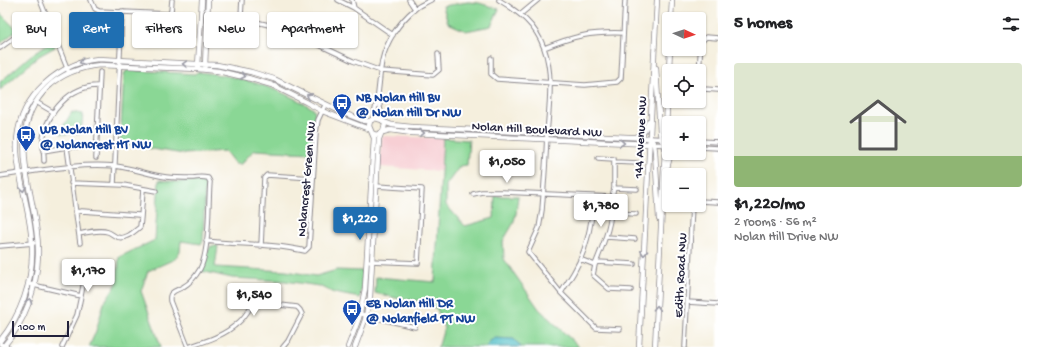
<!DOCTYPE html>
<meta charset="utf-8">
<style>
:root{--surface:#fff;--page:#f2f2f2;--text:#202124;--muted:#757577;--accent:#1f6fb2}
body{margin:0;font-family:"Gochi Hand",sans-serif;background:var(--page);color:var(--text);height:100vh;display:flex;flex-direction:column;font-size:15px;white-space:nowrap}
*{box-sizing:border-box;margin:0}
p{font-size:13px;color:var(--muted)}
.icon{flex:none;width:22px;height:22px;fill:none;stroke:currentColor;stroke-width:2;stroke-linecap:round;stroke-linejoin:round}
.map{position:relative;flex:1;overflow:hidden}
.details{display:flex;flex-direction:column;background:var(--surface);width:320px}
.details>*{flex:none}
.banner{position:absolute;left:12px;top:12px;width:380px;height:36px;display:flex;gap:8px}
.needle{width:26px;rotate:93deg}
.tools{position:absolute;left:662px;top:12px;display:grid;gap:8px}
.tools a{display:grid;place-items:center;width:44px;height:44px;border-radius:4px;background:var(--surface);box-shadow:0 1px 3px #0004;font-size:20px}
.scale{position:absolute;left:12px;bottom:10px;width:57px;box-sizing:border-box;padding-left:4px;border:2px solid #22223b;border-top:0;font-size:11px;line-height:14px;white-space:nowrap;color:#22223b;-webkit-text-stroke:3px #fff;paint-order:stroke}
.price{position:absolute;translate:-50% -34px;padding:0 9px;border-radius:4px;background:#fff;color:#222;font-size:13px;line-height:26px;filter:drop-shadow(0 1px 2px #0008)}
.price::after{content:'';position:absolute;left:50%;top:24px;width:12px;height:9px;margin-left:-6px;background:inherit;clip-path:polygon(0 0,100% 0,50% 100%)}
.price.on{background:var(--accent);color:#fff}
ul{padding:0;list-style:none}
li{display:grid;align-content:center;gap:8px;height:212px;padding:0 16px}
li span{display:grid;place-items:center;height:124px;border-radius:4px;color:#555}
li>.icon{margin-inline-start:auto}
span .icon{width:72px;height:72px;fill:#fffc;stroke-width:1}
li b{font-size:17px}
h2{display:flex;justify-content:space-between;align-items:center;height:48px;padding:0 16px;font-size:17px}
.tag{padding:0 14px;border-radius:4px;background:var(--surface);box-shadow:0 1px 3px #0004;font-size:14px;line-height:36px}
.tag.on{background:var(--accent);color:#fff}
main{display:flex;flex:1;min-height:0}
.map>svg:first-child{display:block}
.built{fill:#f7cfd4}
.green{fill:#8ad795;stroke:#567c68}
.water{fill:#51bfc7;stroke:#3a7081}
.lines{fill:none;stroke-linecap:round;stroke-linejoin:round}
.street-casing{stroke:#8c888c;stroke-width:5.5}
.secondary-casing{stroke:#8c888c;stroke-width:6}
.street{stroke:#fff;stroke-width:3.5}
.secondary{stroke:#fff;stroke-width:4.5}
.oneway{stroke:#9c9ca7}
.labels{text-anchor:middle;stroke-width:4;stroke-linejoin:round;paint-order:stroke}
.transit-label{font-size:13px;font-weight:bold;fill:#164399;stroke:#fff;text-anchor:start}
.street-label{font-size:13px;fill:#22223b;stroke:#fff}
</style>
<main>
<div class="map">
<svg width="718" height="347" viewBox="0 0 718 347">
<rect width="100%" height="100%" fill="#fff"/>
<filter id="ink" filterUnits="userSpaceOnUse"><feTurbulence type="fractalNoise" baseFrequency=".025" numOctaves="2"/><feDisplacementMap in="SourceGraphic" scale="8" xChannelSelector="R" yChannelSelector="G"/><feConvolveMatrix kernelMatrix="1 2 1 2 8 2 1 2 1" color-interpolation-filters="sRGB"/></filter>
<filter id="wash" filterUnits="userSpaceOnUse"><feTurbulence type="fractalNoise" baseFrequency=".012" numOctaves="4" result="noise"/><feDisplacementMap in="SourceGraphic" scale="16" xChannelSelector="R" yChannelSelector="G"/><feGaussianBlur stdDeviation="0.9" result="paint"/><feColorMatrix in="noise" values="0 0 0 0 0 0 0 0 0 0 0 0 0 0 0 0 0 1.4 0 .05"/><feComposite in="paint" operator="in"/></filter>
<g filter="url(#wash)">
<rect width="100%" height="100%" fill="#f5efdd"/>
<!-- built -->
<path class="built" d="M382,136L443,138L441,171L379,167Z"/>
<!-- green -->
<path class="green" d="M468,2L479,3L499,9L491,26L466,31L448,23L443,6Z
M0,13L17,30L0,44Z
M52,41L55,47L39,56L0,90V82L30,56Z
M129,70L195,74L197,72C241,76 276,87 314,109C317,114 311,144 311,153L254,150L241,164H235L225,151L184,154L120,144L124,75L126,71Z
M72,112L83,114L81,133L67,134H61L60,131Z
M443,138L469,140L467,165L460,166L446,185V205L465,226L494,218L495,196H518L516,214L513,224L503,241L504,259L539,309L579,347H437L439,345L444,328L437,309L420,301L400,299L375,293L376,277L435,282Z
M159,180L179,182L200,181L205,183V185L203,241L201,244L181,241L180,251L175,259L148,271L141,291L161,347H89L96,331L104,303L117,283L119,257L155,240Z
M211,246H218L215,267L286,271L316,276L337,270L362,271V286L360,298L334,293L319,286L285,281L232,278L201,271C205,264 206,252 211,246Z"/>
<!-- water -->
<path class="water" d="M495,338L514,339L521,347H486L490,341Z"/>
</g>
<g filter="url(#ink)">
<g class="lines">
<!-- street casing -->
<g class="street-casing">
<path id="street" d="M40,0L69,73
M91,0L95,9L99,11L169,14L171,11L172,0
M242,0L241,16L244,19L273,26L298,35L353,61L381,71L433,75L439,70L438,54
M338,0L354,8L393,35
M352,0L354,8
M409,0L415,9
M499,0C519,12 536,25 544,48C554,75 549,106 547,134C546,159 544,185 542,210L539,228L528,252L561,293L596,328L620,329
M521,14L538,0
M0,48L37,21L46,18
M544,48C574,36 590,32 623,33
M491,58V74L497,79L585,85L617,82L621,78L625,0
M699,74L701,42L706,37L718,38
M699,86L704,89L718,90
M379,100L382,120
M36,102L53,112
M372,120C380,99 378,82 382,61C386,42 399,22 415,9C419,5 426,3 431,0
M650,138L669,139
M699,141L718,142
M653,144L669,145
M67,147L80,243
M699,147L718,148
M43,151L67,147L96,146
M96,158L100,72
M598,158L614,159V188
M44,161C44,154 43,146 43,139C47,112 71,85 99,86
M614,162L639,163
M0,176C38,171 76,163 115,166C133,168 149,175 166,177C175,178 185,178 193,178C199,177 203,177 208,178L210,182C208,205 210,250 200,269C196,276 190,283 183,287C180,289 175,290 172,293C169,295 170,298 170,301L188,347
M71,183L123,185L156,191
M114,184L122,11
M473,194L482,192H503L591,196L594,200C591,225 587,250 574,272C570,279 565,286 561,293
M612,197L614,188L637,189
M699,201L718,202
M75,212L82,211L139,215L141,217L140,227C134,232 125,240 117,237C114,236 111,233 108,232C100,229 88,232 79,234
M612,213L636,214
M141,217L143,190
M607,237L635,239
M206,241C239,245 273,243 305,251L309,247L316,133L318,120L325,105
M0,246L34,243
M261,246L264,178L267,175L313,178
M580,259L595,265C605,240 612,224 612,197L591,196
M370,261L418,263L422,189L376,186
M597,262L634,264
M595,265L593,275L609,289L631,290
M29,284L81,296L77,315L62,347
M81,296L84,281L89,273
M687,302L718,304
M361,314L415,327
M0,344L8,347
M188,347C207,341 224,336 239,322C246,316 249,308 255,302L297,307L300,310L302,314L288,341L283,347
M685,347L692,205"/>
</g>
<!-- secondary casing -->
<g class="secondary-casing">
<path id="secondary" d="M671,19L672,0
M198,66L202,0
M205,66L208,0
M656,68L660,132L661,139L665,145
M384,122L392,125L412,127L650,138
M383,132L390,130L412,133L650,144
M636,137L643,133L649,121
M650,138L654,144L655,151L659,219
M667,168L671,153
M0,341C21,315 33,282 32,248C32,216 19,184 17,152C14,104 52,64 98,59L217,65L251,72L274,79L346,114L364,121H370
M3,347C25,322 37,288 38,255C40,200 0,133 48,87C62,74 80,67 100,65L198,69L218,71L248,78L272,85L306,102L322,111L369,129
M348,347L359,318L365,289L374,138L369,126L370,121L375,118L382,120L385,124L383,132L376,135L372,133
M355,347L365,320L370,297L379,139L381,134
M639,347L657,0
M655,347L670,49"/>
</g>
<!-- street -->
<use href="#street" class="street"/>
<!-- secondary -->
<use href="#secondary" class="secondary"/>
</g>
<!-- one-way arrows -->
<defs><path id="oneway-chevron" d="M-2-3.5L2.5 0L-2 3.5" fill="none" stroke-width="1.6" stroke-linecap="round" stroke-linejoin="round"/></defs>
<g class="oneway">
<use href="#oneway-chevron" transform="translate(82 62) rotate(164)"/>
<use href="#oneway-chevron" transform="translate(185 64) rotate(-176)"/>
<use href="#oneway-chevron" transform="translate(243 76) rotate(12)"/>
<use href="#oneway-chevron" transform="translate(309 96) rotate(-154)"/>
<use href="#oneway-chevron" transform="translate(422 133) rotate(2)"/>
<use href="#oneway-chevron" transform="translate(622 143) rotate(3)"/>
<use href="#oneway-chevron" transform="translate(23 189) rotate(80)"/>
<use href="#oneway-chevron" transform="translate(644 253) rotate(93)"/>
<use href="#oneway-chevron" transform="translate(29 301) rotate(-70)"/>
<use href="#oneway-chevron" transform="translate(657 308) rotate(-87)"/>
</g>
</g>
<!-- icons -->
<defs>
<g id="bus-pin" transform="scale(1)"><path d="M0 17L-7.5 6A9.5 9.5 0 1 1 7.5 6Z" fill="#1a4fb4" stroke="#fff"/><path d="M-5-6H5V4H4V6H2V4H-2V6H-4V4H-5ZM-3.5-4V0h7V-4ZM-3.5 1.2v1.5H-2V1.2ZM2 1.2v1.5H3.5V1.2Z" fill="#fff"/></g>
</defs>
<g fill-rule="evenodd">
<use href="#bus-pin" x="342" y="103"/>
<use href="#bus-pin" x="26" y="135"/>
<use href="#bus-pin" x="352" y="309"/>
</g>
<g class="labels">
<!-- transit labels -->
<g class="transit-label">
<text x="356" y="101">NB Nolan Hill Bv<tspan x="356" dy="15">@ Nolan Hill Dr NW</tspan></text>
<text x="40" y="133">WB Nolan Hill BV<tspan x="40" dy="15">@ Nolancrest HT NW</tspan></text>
<text x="366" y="307">EB Nolan Hill DR<tspan x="366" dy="15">@ Nolanfield PT NW</tspan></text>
</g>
<!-- street labels -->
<g class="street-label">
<text transform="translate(537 128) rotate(3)" y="5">Nolan Hill Boulevard NW</text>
<text transform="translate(639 137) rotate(-87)" y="5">144 Avenue NW</text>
<text transform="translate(305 179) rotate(-85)" y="5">Nolancrest Green NW</text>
<text transform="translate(679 275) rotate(-87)" y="5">Edith Road NW</text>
</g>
</g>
</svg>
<div class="tools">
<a><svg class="needle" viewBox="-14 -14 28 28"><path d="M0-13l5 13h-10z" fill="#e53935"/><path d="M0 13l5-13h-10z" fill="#757577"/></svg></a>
<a><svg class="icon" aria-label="locate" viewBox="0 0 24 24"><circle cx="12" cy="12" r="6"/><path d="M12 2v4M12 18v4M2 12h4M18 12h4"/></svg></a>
<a>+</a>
<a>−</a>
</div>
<div class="scale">100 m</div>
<b class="price" style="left:507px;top:184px">$1,050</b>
<b class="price" style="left:601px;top:228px">$1,780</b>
<b class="price on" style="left:360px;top:241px">$1,220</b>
<b class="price" style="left:88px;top:293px">$1,170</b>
<b class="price" style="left:254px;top:317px">$1,540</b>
<div class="banner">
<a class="tag">Buy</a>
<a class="tag on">Rent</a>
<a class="tag">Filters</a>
<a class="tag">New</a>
<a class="tag">Apartment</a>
</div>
</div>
<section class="details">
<h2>5 homes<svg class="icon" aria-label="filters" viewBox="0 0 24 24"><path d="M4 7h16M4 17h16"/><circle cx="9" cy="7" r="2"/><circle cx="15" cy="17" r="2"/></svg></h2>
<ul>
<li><span style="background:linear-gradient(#dfe7d0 75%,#8fb573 0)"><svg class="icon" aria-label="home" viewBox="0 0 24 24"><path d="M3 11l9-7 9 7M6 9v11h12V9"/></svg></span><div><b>$1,220/mo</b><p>2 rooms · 56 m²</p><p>Nolan Hill Drive NW</p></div></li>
</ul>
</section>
</main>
